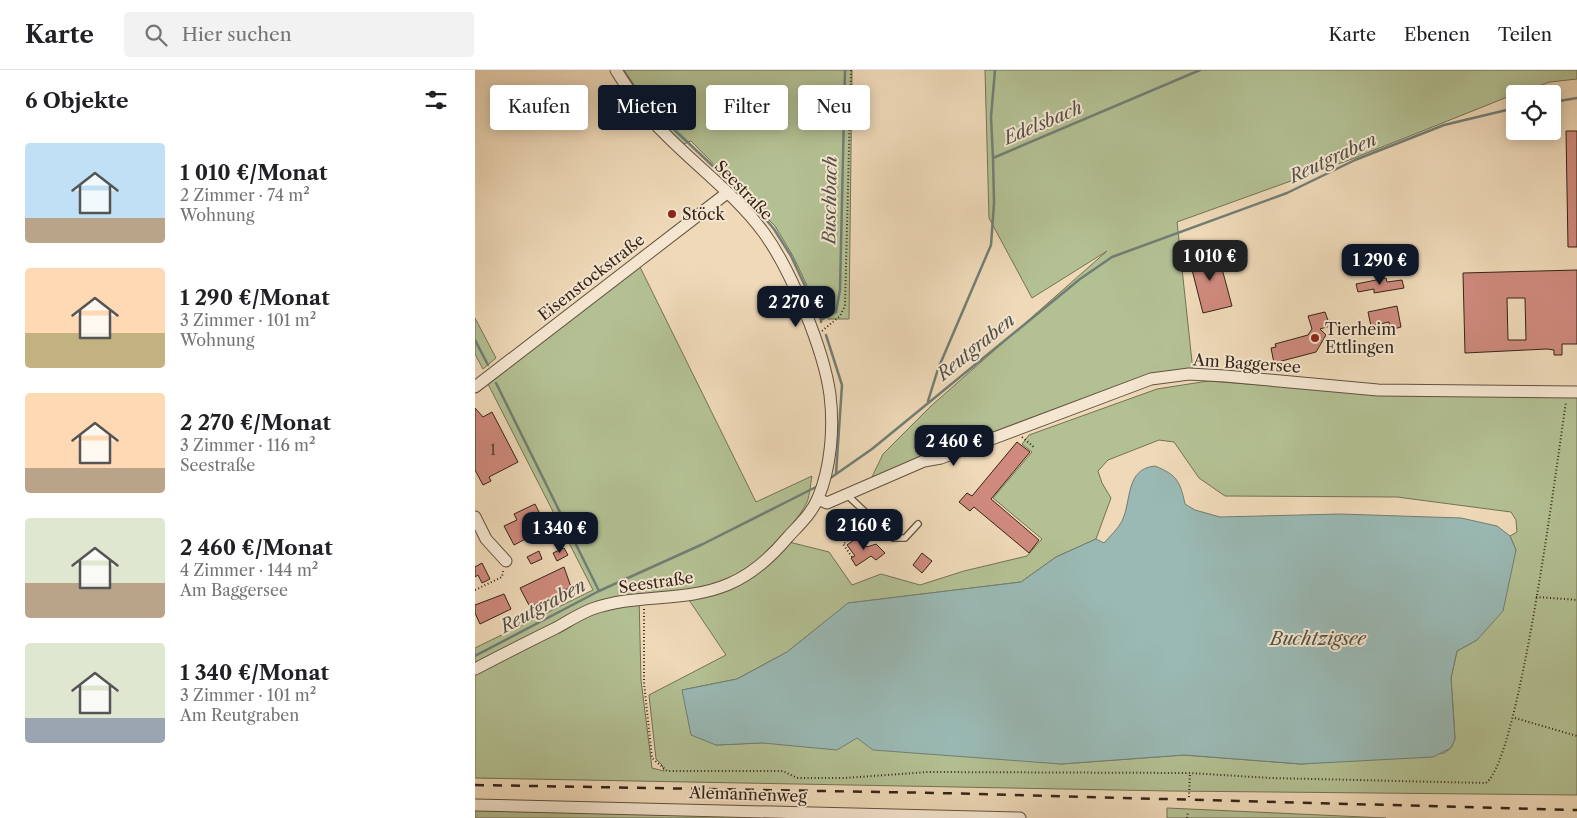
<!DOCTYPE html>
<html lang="de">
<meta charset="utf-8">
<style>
:root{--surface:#fff;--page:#f2f2f2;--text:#202124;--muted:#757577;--line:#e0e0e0;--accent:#111827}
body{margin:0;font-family:"Libre Caslon Text",serif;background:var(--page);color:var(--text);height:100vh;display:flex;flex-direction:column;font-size:19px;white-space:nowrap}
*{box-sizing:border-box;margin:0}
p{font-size:16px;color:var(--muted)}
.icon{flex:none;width:28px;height:28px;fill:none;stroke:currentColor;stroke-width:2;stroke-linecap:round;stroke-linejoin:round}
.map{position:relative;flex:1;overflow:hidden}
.panel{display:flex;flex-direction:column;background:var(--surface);width:475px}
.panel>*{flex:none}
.top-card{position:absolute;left:15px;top:15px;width:475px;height:45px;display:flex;gap:10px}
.tools{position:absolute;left:1031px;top:15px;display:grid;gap:10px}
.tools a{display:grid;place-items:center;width:55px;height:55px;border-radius:5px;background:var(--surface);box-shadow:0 2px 12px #0003;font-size:25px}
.price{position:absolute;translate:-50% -42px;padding:0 11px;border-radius:10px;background:var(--accent);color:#fff;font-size:16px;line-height:32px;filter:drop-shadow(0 1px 2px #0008)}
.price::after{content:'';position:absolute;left:50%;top:30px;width:15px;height:11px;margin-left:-8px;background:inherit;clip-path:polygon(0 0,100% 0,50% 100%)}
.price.current{background:#222;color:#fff}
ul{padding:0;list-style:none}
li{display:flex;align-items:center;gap:15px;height:125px;padding:0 25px}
li span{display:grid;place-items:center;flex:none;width:140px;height:100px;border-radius:5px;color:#555}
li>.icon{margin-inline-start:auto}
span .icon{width:60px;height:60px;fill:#fffc;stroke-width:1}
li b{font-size:21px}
h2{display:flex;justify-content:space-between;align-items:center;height:60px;padding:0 25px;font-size:21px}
.pill{padding:0 18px;border-radius:5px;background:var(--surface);box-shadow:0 2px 12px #0003;font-size:18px;line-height:45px}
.pill.current{background:var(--accent);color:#fff}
header{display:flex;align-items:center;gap:30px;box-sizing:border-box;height:70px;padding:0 25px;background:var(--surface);border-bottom:1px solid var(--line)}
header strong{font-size:24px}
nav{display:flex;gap:28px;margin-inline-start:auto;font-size:18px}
.search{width:350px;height:45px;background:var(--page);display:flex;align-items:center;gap:12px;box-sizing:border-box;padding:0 18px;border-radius:5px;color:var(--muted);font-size:19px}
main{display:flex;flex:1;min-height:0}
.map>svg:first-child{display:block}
.green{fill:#b3c093;stroke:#747255;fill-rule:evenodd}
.water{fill:#9ab9b4;stroke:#717e75}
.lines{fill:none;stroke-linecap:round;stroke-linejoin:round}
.stream{stroke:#717e75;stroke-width:2.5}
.building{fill:#cf8a7d;stroke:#342517;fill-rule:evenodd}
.service-casing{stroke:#63523f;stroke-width:8}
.minor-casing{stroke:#63523f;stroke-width:13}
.path{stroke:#342517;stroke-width:2;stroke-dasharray:1 2.5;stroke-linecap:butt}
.service{stroke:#f5e6d1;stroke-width:5.5}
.minor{stroke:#f5e6d1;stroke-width:11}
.rail{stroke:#342517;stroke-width:2.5;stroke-dasharray:9 9;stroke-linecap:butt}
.poi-dot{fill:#8f2418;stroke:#f5e6d1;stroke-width:2}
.labels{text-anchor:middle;stroke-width:4;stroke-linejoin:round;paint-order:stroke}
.number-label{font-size:14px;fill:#5b3e30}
.street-label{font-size:16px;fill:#342517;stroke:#f5e6d1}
.poi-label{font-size:16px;fill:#342517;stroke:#f5e6d1;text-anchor:start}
.water-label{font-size:18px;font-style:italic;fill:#535146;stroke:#f5e6d1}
</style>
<header>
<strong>Karte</strong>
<div class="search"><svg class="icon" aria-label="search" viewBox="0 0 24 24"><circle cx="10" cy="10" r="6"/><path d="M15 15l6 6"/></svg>Hier suchen</div>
<nav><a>Karte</a><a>Ebenen</a><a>Teilen</a></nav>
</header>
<main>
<section class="panel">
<h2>6 Objekte<svg class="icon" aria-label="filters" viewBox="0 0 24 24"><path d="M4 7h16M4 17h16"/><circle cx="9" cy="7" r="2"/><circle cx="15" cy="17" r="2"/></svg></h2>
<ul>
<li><span style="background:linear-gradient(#bfe0f5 75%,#b9a48a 0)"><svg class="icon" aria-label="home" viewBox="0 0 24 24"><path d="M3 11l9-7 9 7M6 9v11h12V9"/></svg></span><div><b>1 010 €/Monat</b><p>2 Zimmer · 74 m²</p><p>Wohnung</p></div></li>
<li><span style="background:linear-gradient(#ffd9b3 65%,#c2b280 0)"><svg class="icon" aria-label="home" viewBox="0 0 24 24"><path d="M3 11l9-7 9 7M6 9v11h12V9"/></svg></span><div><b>1 290 €/Monat</b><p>3 Zimmer · 101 m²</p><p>Wohnung</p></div></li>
<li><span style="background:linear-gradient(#ffd9b3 75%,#b9a48a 0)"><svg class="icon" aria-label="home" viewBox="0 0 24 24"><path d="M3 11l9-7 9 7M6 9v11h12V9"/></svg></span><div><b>2 270 €/Monat</b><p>3 Zimmer · 116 m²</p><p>Seestraße</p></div></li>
<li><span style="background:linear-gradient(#dfe7d0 65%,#b9a48a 0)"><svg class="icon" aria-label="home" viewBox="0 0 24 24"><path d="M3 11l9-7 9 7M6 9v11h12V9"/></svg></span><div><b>2 460 €/Monat</b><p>4 Zimmer · 144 m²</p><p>Am Baggersee</p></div></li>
<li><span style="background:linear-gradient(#dfe7d0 75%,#9aa5b1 0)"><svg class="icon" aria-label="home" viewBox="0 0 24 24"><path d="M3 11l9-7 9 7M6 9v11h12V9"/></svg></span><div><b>1 340 €/Monat</b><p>3 Zimmer · 101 m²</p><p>Am Reutgraben</p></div></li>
</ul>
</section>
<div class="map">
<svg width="1102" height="748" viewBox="0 0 1102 748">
<rect width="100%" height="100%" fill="#efd9b8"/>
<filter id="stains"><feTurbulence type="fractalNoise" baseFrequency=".004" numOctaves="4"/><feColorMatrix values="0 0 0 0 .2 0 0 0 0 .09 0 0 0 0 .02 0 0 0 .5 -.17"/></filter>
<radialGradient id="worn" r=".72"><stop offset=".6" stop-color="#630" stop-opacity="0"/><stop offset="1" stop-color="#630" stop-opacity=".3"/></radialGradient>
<!-- green -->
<path class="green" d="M145,0H377L374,249H353V240L346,245L318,186L300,156L216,71L206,75L186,56Z
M510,0H1102V9L1075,12L1040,24L877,89L702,152L718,301L679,305L396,409L408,384L456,336L632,181L557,228L514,148Z
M165,197L281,432L337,406C335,416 335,428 330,436C324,447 315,457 307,466C267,514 223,522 164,526L166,610L177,698L189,701L187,695L181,689L174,625L251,585L214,530L253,520L314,472L354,482L377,515L406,504L445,515L489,501L552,486L567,469L518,428L557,382L547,374L554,365L682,319L733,311L904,324L1102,326V725L695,721L0,708V578L118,520L13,314ZM684,370L699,372L724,408L750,426L922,427L1036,442L1041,450L1042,462L1035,466L1041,480L1002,570L982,581L976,608L980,669L976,678L969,683L826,694L709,685L586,694L382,668L241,675L207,620L262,609L312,582L374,533L546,512L581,487L621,469L636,428L627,413L623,401L633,390Z
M0,248L21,288L8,299L0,284Z
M0,731L333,748H0Z
M692,738L911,748H692Z"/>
<!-- water -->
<path class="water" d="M680,396C702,405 705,411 710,434L720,440L745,447L865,444L986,448L1022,456L1035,466L1041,480L1028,541L1002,570L982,581L976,608L980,669L976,678L958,687L826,694L709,685L586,694L398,680L382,668L362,680L288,673L241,675L216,665L207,620L262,609L312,582L373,533L546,512L581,487L621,469L629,473C635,466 643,459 647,451C657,430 650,399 680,396Z"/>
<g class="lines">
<!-- stream -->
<path class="stream" d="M148,0L170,32L278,134L299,159L316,186L346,250
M1078,32L1102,28
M518,88L516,47L520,0
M346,252V250L361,242L365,220L370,0
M351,265L367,315L361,404
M0,270L13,295
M21,313L124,521
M453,331L463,299L516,175L519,133L518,88L725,0
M354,409L397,379L605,209L637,187L812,123L880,90L969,55L1040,38
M0,586L124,521L228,474L343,416"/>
</g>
<!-- building -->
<path class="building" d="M1091,61H1102V177H1093Z
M742,180L757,236L728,243L714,188Z
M1102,200V274H1087V285H1079V280L1072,279L990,283L988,203ZM1032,228H1050L1051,270H1033Z
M911,208L912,212L927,210L929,218L899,223V219L883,222L881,214Z
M922,236L926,257L915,260L914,252L896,256L893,242Z
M850,242L855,256L845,259L851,265L841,282L799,293L796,278L801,277L800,274L833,265L837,259L833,246Z
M0,338L8,347L17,342L43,392L14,407L16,411L8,415L0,400Z
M542,372L555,382L516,429L564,470L554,483L499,437L495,441L484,432L492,423L497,426Z
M60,434L72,458L39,475L29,456L42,450L39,444Z
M383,467L392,477L401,474L410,483L401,490L396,486L381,496L376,488L380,486L372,475Z
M89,478L93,485L82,491L78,483Z
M64,481L67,489L56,494L52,487Z
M447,483L457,491L447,503L438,495Z
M7,493L15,509L7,513L3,505L0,507V497Z
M89,497L96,517L55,537L45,518Z
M29,524L36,539L5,554L0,543V535Z"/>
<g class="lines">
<!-- service casing -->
<g class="service-casing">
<path id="service" d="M371,424L418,468H430L443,454"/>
</g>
<!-- minor casing -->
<g class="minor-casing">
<path id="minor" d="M0,317L252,123
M343,429L352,433L449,391L466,388L676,309L714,304L750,306L903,320L1102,322
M0,447L11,469L31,491
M0,599C27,585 54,571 81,558C92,552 104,544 117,539C161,523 210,533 254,514C278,504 297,486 313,467C324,455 337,443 343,428C356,398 359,357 355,325C349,280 316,200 289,163C261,125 220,95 187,61C169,43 154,21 141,0
M0,735L545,748"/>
</g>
<!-- path -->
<path class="path" d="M347,261L365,246L370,236L376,0
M547,367L560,378
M377,487L368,474L381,465L382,455L386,449
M0,520L27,507L28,501
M1061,527L1102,530
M169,539V613L177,688L192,701H308L322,708H370L453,702L715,703L795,708L1011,713C1045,688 1082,390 1091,332
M1040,648L1102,666
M714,727L715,703
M712,748L713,742"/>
<!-- service -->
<use href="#service" class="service"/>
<!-- minor -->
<use href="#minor" class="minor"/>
<!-- rail -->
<path class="rail" d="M0,715L463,723L1102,740"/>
</g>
<!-- markers -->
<g class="poi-dot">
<circle cx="197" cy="144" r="5"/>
<circle cx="840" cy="268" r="5"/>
</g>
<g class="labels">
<!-- number labels -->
<g class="number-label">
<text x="18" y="385">1</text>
</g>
<!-- street labels -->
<g class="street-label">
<text transform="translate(269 120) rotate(46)" y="6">Seestraße</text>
<text transform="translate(116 207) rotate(-38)" y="6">Eisenstockstraße</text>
<text transform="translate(772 293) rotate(4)" y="6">Am Baggersee</text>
<text transform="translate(181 512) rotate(-8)" y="6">Seestraße</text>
<text transform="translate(273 724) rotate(2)" y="6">Alemannenweg</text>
</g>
<!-- poi labels -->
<g class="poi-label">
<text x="207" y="150">Stöck</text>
<text x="850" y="265">Tierheim<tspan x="850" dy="18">Ettlingen</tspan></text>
</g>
<!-- water labels -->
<g class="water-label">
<text transform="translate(568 53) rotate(-23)" y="6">Edelsbach</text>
<text transform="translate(858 88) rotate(-25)" y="6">Reutgraben</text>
<text transform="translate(355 130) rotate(-89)" y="6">Buschbach</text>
<text transform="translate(501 277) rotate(-39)" y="6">Reutgraben</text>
<text transform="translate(68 536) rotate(-28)" y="6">Reutgraben</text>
<text x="843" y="575">Buchtzigsee</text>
</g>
</g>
<rect width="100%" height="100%" filter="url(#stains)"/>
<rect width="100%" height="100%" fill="url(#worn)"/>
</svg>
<div class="tools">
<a><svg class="icon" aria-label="locate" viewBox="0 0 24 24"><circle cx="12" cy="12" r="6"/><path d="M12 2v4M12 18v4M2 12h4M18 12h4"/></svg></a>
</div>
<b class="price current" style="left:735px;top:212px">1 010 €</b>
<b class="price" style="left:905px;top:216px">1 290 €</b>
<b class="price" style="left:321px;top:258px">2 270 €</b>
<b class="price" style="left:479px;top:397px">2 460 €</b>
<b class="price" style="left:389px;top:481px">2 160 €</b>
<b class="price" style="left:85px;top:484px">1 340 €</b>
<div class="top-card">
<a class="pill">Kaufen</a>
<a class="pill current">Mieten</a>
<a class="pill">Filter</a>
<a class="pill">Neu</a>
</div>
</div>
</main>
